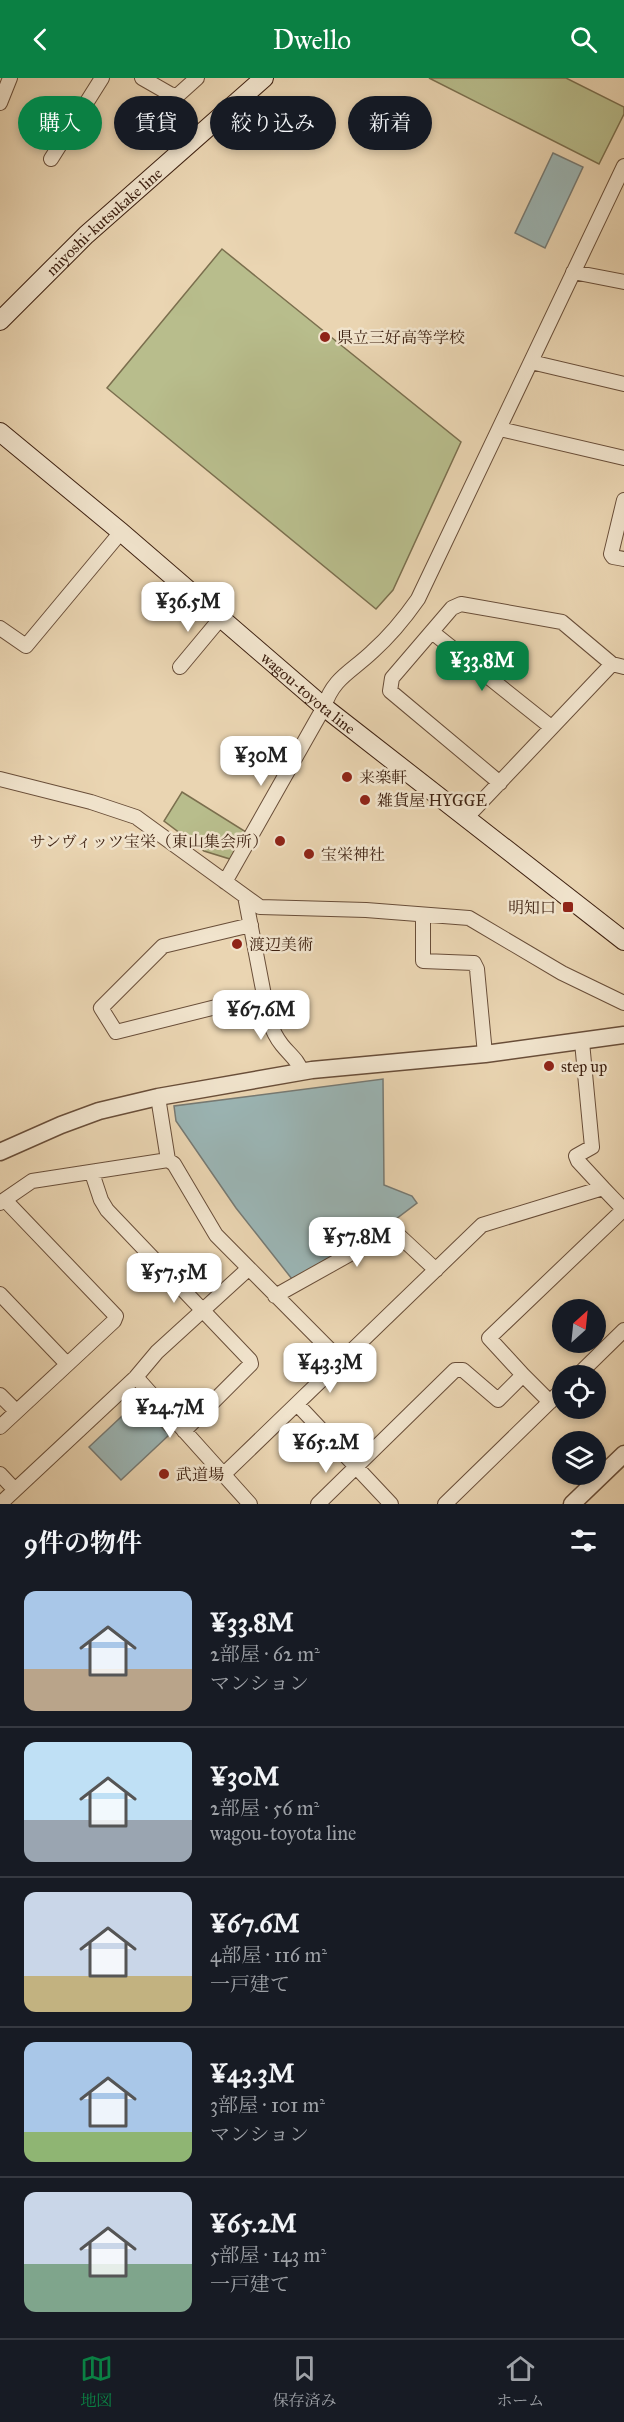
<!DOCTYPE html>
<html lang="ja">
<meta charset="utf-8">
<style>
:root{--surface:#171b24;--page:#242831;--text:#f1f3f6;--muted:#9ea1a6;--line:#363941;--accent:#0b8043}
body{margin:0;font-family:"IM FELL Great Primer","Noto Serif JP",serif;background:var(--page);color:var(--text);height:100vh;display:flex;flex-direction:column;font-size:22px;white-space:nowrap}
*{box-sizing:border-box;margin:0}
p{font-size:20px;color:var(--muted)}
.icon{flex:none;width:33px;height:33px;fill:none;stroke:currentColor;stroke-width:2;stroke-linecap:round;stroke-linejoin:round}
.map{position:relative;height:1426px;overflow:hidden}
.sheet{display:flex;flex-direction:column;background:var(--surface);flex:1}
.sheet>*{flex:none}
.guide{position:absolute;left:18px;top:18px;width:588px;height:54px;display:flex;gap:12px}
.needle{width:39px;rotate:27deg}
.tools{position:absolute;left:552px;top:1221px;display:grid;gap:12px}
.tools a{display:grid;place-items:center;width:54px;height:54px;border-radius:50%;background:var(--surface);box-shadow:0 3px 9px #0003;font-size:30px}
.price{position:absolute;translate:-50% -51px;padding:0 14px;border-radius:12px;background:#fff;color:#222;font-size:20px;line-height:39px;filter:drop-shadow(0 2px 3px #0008)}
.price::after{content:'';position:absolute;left:50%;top:36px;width:18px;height:14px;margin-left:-9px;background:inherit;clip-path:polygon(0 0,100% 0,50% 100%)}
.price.active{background:var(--accent);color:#fff}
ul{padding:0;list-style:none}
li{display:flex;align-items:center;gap:18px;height:150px;padding:0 24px}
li+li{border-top:2px solid var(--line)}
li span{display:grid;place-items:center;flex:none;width:168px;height:120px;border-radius:12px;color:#555}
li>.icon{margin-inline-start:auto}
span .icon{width:72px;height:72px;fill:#fffc;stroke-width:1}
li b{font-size:26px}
h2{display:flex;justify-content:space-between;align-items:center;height:72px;padding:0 24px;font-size:26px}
.chip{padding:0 21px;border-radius:27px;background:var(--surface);box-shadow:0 3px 9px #0003;font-size:21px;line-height:54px}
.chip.active{background:var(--accent);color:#fff}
header{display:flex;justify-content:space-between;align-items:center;height:78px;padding:0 24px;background:var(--accent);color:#fff;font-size:27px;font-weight:600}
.dock{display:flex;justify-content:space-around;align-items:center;height:84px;border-top:2px solid var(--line);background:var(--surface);font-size:16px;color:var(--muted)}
.dock a{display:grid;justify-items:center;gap:3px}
.dock .active{color:var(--accent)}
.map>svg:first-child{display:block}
.green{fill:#b8bd8c;stroke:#7b6f4e;stroke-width:1.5}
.water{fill:#9bb6b6;stroke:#767a74;stroke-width:1.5}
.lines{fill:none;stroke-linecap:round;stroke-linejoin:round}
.minor-casing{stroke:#694e39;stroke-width:16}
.tertiary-casing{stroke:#694e39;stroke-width:19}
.secondary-casing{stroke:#3e2111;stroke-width:20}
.minor{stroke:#f1e4cd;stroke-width:14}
.tertiary{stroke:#f1e4cd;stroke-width:16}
.secondary{stroke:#f1e4cd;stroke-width:18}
.poi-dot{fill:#8f2418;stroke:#f1e4cd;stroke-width:2}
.labels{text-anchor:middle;stroke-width:5;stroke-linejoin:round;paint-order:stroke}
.street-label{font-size:16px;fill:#3e2111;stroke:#f1e4cd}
.poi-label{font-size:16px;fill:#3e2111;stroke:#f1e4cd;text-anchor:start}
</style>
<header><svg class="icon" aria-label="back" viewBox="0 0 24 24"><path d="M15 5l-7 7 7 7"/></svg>Dwello<svg class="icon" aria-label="search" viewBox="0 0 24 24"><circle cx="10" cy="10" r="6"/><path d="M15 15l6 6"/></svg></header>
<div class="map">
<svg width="624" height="1426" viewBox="0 0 624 1426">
<rect width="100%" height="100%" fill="#ead5b2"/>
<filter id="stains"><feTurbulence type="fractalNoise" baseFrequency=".00333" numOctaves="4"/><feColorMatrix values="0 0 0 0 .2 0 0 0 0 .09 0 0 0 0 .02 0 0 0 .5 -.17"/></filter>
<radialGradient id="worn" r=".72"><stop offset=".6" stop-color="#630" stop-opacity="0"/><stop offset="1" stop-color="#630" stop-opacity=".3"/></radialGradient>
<!-- green -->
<path class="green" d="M429,0H566L624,29V36L599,86Z
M222,171L461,364L393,512L376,531L107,310Z
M182,714L246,754L230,781L204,773L164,743Z"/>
<!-- water -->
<path class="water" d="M553,75L583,89L545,170L515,155Z
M383,1001L384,1107L412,1118L417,1125L380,1153L292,1201L236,1130L176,1043L174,1028Z
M137,1324L169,1357L121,1402L89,1369Z"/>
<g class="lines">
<!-- minor casing -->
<g class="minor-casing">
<path id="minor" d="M142,0L170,16L177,18L197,0
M0,25L10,0
M51,81L102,0
M573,194L624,204
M531,284L624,306
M500,351L624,380
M624,422L611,476L613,479L624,481
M0,550L26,568L121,454
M432,554L551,649
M180,589L220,541
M0,701L91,724L136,739L260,829L366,832L469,840L562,895L624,925
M500,705L390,613L392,600L452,530L461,526L562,544L612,586
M466,740L612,586L624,589
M225,804L324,629C333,600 351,594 372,574C390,558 404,541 418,521L624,88
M245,818L264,917L116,954L101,930L163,868L251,847
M423,838V883L474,885L477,891L485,976
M264,917C267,935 270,952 282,967C290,977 298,982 302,994
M582,964L592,1069L576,1078L578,1083L603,1110
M158,1019L168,1082L174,1086L216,1157L341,1283
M92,1095L101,1122L107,1132L250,1282L251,1286L184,1353
M0,1125L32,1103L168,1082
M0,1216L67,1286
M275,1218L393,1152L436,1192
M523,1297L550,1324
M577,1298L624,1252
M136,1299L157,1274L248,1191
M0,1317L16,1333
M297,1326L391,1426
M0,1349L114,1243L116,1238L5,1122
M0,1396L15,1412
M223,1397L482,1147L603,1110L624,1132
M0,1426L136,1299L250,1426
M318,1426L455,1292H463L498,1322L523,1297L489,1260L624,1131
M445,1426L562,1312"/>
</g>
<!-- tertiary casing -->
<g class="tertiary-casing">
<path id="tertiary" d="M0,1074L61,1047L99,1033L158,1019L312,992L485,976L624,957
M572,1426L624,1376"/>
</g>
<!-- secondary casing -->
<g class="secondary-casing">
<g id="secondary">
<path id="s1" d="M0,243L86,157L264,0"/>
<path id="s2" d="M0,354L121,454L324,629L624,863"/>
</g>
</g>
<!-- minor -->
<use href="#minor" class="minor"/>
<!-- tertiary -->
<use href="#tertiary" class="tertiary"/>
<!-- secondary -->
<use href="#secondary" class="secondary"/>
</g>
<!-- markers -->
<g class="poi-dot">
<circle cx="325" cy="259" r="6"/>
<circle cx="347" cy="699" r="6"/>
<circle cx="365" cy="722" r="6"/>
<circle cx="280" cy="763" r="6"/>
<circle cx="309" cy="776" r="6"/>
<rect x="562" y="823" width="12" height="12" rx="3"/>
<circle cx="237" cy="866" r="6"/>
<circle cx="549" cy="988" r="6"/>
<circle cx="164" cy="1396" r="6"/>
</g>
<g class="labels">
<!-- street labels -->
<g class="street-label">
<text dy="6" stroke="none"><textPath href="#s1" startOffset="144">miyoshi-kutsukake line</textPath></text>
<text dy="6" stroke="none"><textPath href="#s2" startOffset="404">wagou-toyota line</textPath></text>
</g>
<!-- poi labels -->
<g class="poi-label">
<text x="337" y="265">県立三好高等学校</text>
<text x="359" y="705">来楽軒</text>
<text x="377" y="728">雑貨屋 HYGGE</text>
<text x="268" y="769" text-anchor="end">サンヴィッツ宝栄（東山集会所）</text>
<text x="321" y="782">宝栄神社</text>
<text x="556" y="835" text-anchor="end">明知口</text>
<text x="249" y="872">渡辺美術</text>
<text x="561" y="994">step up</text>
<text x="176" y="1402">武道場</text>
</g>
</g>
<rect width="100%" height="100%" filter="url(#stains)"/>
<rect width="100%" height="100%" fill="url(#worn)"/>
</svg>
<div class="tools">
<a><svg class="needle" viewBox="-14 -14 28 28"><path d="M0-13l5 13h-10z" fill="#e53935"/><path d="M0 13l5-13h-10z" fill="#9ea1a6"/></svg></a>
<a><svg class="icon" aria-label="locate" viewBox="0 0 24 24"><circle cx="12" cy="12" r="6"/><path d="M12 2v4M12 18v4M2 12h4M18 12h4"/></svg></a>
<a><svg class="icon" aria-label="layers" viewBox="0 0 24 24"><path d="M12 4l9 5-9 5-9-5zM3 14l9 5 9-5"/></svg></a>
</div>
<b class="price" style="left:188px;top:555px">¥36.5M</b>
<b class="price active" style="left:482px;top:614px">¥33.8M</b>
<b class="price" style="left:261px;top:709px">¥30M</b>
<b class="price" style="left:261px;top:963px">¥67.6M</b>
<b class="price" style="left:357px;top:1190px">¥57.8M</b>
<b class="price" style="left:174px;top:1226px">¥57.5M</b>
<b class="price" style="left:330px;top:1316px">¥43.3M</b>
<b class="price" style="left:170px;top:1361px">¥24.7M</b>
<b class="price" style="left:326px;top:1396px">¥65.2M</b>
<div class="guide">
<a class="chip active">購入</a>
<a class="chip">賃貸</a>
<a class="chip">絞り込み</a>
<a class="chip">新着</a>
</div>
</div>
<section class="sheet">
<h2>9件の物件<svg class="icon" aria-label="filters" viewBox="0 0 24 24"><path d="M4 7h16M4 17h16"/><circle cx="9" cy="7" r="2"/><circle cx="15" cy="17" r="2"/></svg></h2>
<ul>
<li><span style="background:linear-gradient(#a9c7e8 65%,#b9a48a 0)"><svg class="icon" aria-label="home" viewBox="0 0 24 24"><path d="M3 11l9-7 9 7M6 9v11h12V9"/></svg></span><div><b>¥33.8M</b><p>2部屋 · 62 m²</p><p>マンション</p></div></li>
<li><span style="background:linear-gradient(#bfe0f5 65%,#9aa5b1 0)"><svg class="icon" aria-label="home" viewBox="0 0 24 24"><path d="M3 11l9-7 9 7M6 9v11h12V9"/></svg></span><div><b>¥30M</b><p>2部屋 · 56 m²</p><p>wagou-toyota line</p></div></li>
<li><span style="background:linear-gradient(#c9d6e8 70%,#c2b280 0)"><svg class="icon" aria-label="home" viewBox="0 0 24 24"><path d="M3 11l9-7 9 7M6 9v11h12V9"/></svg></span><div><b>¥67.6M</b><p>4部屋 · 116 m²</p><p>一戸建て</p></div></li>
<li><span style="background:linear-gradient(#a9c7e8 75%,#8fb573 0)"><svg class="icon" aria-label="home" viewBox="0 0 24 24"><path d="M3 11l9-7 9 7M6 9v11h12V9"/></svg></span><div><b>¥43.3M</b><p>3部屋 · 101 m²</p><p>マンション</p></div></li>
<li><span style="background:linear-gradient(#c9d6e8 60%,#7fa58c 0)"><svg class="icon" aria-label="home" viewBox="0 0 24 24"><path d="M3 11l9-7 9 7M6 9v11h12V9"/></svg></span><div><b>¥65.2M</b><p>5部屋 · 143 m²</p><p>一戸建て</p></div></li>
</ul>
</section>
<nav class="dock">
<a class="active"><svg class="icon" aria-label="map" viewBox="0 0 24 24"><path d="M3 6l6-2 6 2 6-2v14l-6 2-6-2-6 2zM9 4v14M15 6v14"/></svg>地図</a>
<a><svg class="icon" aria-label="saved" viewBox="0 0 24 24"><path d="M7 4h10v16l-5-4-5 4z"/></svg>保存済み</a>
<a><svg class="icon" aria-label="home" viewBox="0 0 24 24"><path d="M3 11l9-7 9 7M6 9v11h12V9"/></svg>ホーム</a>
</nav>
